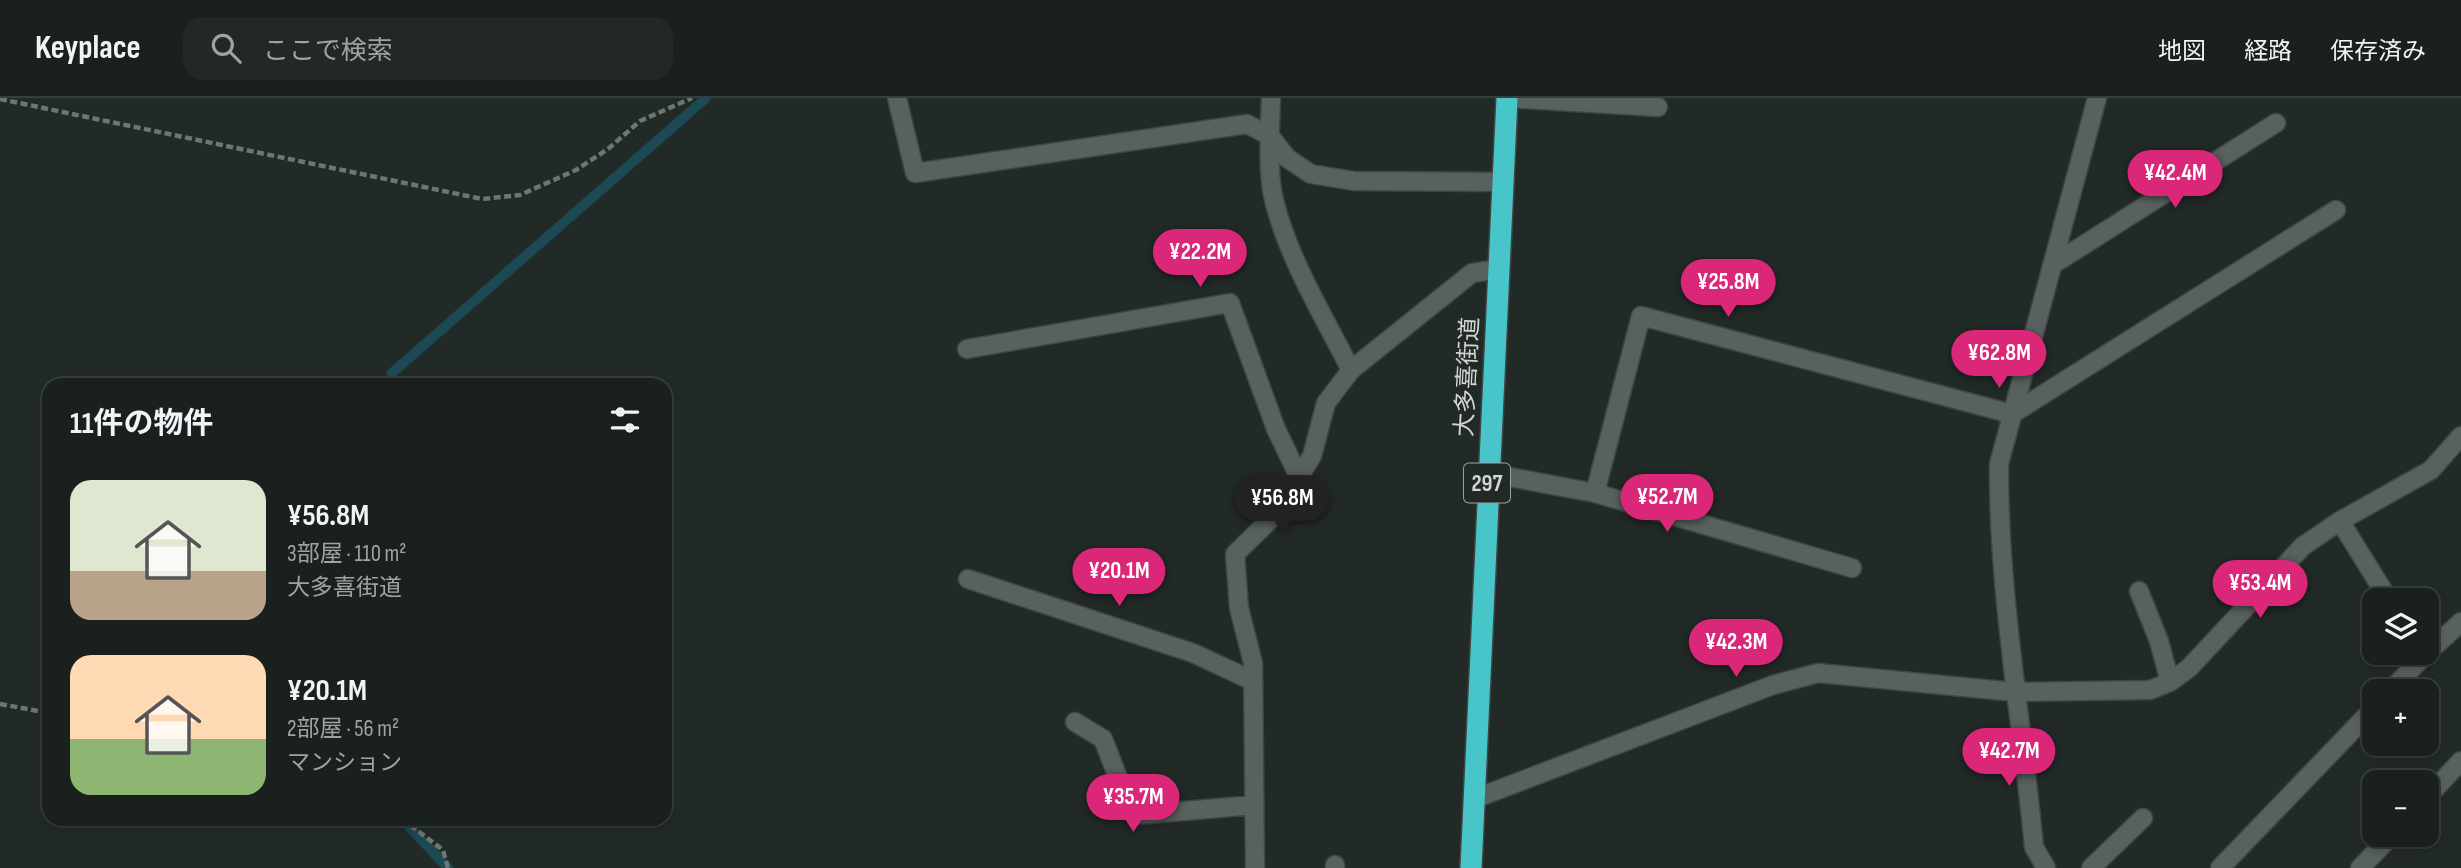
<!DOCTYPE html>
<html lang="ja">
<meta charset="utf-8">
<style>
:root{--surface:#1a201e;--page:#232827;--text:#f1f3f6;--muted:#9fa3a4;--line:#383e3c;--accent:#db2777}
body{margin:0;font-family:"Sofia Sans Condensed","Noto Sans JP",sans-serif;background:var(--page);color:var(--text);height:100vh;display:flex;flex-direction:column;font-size:26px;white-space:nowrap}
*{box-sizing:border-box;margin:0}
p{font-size:23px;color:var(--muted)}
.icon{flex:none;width:38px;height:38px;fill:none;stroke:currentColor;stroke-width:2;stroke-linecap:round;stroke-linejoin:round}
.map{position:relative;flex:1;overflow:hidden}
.details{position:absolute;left:42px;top:280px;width:630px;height:448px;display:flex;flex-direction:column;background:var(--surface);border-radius:21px;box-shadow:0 4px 10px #0003,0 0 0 2px var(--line)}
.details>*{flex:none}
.tools{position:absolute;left:2362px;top:490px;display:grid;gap:14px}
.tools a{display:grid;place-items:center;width:77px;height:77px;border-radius:14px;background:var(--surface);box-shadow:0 4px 10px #0003,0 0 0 2px var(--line);font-size:35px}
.price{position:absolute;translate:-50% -60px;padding:0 16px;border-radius:24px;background:var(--accent);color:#fff;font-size:23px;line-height:46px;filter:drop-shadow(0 2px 4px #0008)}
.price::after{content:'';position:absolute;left:50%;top:42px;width:21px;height:16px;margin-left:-10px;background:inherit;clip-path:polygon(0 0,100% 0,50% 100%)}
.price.current{background:#222;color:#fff}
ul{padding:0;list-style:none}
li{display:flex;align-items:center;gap:21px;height:175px;padding:0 28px}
li span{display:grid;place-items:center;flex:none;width:196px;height:140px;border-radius:21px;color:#555}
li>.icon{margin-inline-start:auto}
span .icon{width:84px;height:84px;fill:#fffc;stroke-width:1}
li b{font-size:30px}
h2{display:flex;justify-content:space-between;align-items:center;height:84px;padding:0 28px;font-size:30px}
header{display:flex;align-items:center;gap:42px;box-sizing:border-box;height:98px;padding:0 35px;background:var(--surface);border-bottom:2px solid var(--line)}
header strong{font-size:33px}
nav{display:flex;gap:38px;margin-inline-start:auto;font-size:24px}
.search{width:490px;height:63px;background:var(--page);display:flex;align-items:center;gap:18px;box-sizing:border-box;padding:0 24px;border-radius:21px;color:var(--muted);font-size:26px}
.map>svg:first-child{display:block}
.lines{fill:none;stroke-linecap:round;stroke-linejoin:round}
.stream{stroke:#1b4954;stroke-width:10}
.street-casing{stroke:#3e4544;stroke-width:21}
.highway-casing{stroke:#3e4544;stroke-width:24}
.path{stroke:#6e7573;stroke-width:4.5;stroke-dasharray:7 3.5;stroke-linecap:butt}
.street{stroke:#58615f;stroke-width:18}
.highway{stroke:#48c5c9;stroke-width:21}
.labels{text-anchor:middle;stroke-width:7;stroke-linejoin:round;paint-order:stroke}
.shield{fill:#222a28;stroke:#9ca2a0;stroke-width:2}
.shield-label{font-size:23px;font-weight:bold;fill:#d1d6d4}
.street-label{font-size:24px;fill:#d1d6d4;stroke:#222a28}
</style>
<header>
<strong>Keyplace</strong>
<div class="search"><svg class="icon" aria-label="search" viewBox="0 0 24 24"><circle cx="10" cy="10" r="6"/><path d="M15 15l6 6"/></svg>ここで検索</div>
<nav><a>地図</a><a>経路</a><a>保存済み</a></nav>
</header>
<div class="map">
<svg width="2461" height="770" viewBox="0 0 2461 770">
<rect width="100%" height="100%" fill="#222a28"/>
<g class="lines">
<!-- stream -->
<path class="stream" d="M389,287L392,275L706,0
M402,721L448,770"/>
<!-- street casing -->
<g class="street-casing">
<path id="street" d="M897,0L915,75L1247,26L1270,38L1287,60L1311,76L1354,83L1504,84
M1271,0C1270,28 1267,75 1274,102C1288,160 1324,219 1351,272
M1507,0L1658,9
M2052,167L2276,25
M967,251L1230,205L1276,331L1299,379
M1488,375L1595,395L1852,470
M1595,395L1641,218L2012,316L2336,112
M2340,423L2389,502
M968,481L1193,555L1253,583
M2139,493L2159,543L2170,584
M2427,555L2461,524
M2390,593L2427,555
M1075,624L1103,641L1128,705L1136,717L1254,707
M2427,699L2461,663
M1474,701L1773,587L1818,575L2015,594L2150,592L2170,584L2189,570L2303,448L2340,423L2431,372L2461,338
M1255,770L1253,565L1239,510L1235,456L1275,417L1312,358L1326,305L1351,272L1472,175L1500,171
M1335,770V767
M2046,770L2034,749C2022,622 1998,494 1999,366L2097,0
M2091,770L2143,720
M2220,770L2375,609
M2360,770L2392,737"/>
</g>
<!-- highway casing -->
<g class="highway-casing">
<path id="highway" d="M1471,770L1507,0"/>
</g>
<!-- path -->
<path class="path" d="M0,1L482,101L520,97L576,72L608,51L640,23L692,0
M0,606L49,615
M402,721L443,752L448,770"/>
<!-- street -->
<use href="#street" class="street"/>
<!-- highway -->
<use href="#highway" class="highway"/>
</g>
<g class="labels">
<!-- shield labels -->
<rect class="shield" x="1464" y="365.5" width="46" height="39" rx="5"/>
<g class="shield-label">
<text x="1487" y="393">297</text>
</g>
<!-- street labels -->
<g class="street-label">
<text transform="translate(1467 279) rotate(-87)" y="8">大多喜街道</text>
</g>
</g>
</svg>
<div class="tools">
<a><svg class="icon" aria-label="layers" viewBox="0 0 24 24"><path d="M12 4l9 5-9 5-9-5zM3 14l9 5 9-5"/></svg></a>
<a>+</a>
<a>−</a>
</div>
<b class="price" style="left:2175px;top:112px">¥42.4M</b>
<b class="price" style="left:1200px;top:191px">¥22.2M</b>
<b class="price" style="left:1728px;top:221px">¥25.8M</b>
<b class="price" style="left:1999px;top:292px">¥62.8M</b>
<b class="price" style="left:1667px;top:436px">¥52.7M</b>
<b class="price current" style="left:1282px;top:437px">¥56.8M</b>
<b class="price" style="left:1119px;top:510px">¥20.1M</b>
<b class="price" style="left:2260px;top:522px">¥53.4M</b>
<b class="price" style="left:1736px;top:581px">¥42.3M</b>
<b class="price" style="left:2009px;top:690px">¥42.7M</b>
<b class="price" style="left:1133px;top:736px">¥35.7M</b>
<section class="details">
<h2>11件の物件<svg class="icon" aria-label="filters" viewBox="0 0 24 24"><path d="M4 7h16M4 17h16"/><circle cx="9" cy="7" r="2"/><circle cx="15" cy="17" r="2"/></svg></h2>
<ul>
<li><span style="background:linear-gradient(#dfe7d0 65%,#b9a48a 0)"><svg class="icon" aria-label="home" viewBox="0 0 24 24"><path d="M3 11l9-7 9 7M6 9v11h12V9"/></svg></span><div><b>¥56.8M</b><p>3部屋 · 110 m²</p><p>大多喜街道</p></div></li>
<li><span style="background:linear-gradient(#ffd9b3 60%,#8fb573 0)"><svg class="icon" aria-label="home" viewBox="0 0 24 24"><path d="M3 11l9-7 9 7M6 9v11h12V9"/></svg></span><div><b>¥20.1M</b><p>2部屋 · 56 m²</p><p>マンション</p></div></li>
</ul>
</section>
</div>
